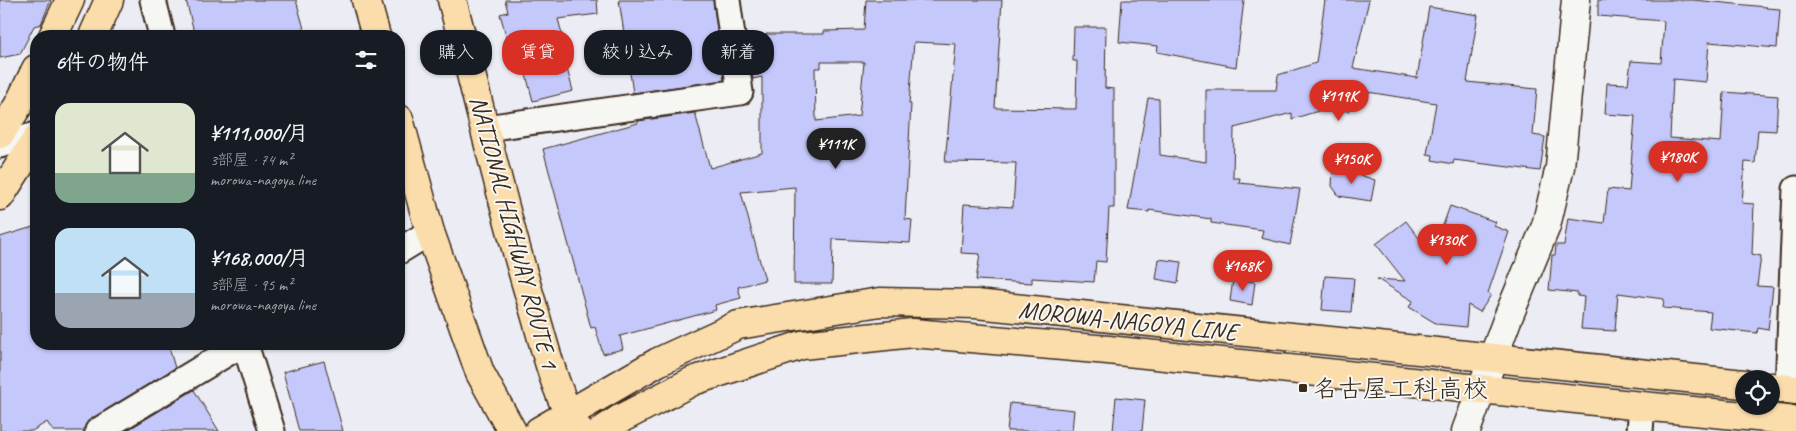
<!DOCTYPE html>
<html lang="ja">
<meta charset="utf-8">
<style>
:root{--surface:#171b24;--page:#20242c;--text:#f1f3f6;--muted:#9ea1a6;--accent:#d93025}
body{margin:0;font-family:Caveat,"Klee One",sans-serif;background:var(--page);color:var(--text);height:100vh;display:flex;flex-direction:column;font-size:19px;white-space:nowrap}
*{box-sizing:border-box;margin:0}
p{font-size:16px;color:var(--muted)}
.icon{flex:none;width:28px;height:28px;fill:none;stroke:currentColor;stroke-width:2;stroke-linecap:round;stroke-linejoin:round}
.map{position:relative;flex:1;overflow:hidden}
.sheet{position:absolute;left:30px;top:30px;width:375px;height:320px;display:flex;flex-direction:column;background:var(--surface);border-radius:20px;box-shadow:0 1px 4px #0004}
.sheet>*{flex:none}
.guide{position:absolute;left:420px;top:30px;width:475px;height:45px;display:flex;gap:10px}
.controls{position:absolute;left:1735px;top:370px;display:grid;gap:10px}
.controls a{display:grid;place-items:center;width:45px;height:45px;border-radius:50%;background:var(--surface);box-shadow:0 1px 4px #0004;font-size:25px}
.price{position:absolute;translate:-50% -42px;padding:0 11px;border-radius:18px;background:var(--accent);color:#fff;font-size:16px;line-height:32px;filter:drop-shadow(0 1px 2px #0008)}
.price::after{content:'';position:absolute;left:50%;top:30px;width:15px;height:11px;margin-left:-8px;background:inherit;clip-path:polygon(0 0,100% 0,50% 100%)}
.price.active{background:#222;color:#fff}
ul{padding:0;list-style:none}
li{display:flex;align-items:center;gap:15px;height:125px;padding:0 25px}
li span{display:grid;place-items:center;flex:none;width:140px;height:100px;border-radius:15px;color:#555}
li>.icon{margin-inline-start:auto}
span .icon{width:60px;height:60px;fill:#fffc;stroke-width:1}
li b{font-size:21px}
h2{display:flex;justify-content:space-between;align-items:center;height:60px;padding:0 25px;font-size:21px}
.tag{padding:0 18px;border-radius:20px;background:var(--surface);box-shadow:0 1px 4px #0004;font-size:18px;line-height:45px}
.tag.active{background:var(--accent);color:#fff}
.map>svg:first-child{display:block}
.building{fill:#c5c8fb;stroke:#3b2a1e;fill-rule:evenodd}
.lines{fill:none;stroke-linecap:round;stroke-linejoin:round}
.minor-casing{stroke:#3b2a1e;stroke-width:29}
.secondary-casing{stroke:#3b2a1e;stroke-width:31}
.primary-casing{stroke:#3b2a1e;stroke-width:31}
.trunk-casing{stroke:#3b2a1e;stroke-width:31}
.motorway-casing{stroke:#3b2a1e;stroke-width:31}
.minor{stroke:#f6f6f2;stroke-width:25}
.secondary{stroke:#f6f6f2;stroke-width:28}
.primary{stroke:#fbddab;stroke-width:28}
.trunk{stroke:#fbddab;stroke-width:28}
.motorway{stroke:#fbddab;stroke-width:28}
.poi-dot{fill:#3b2a1e;stroke:#f6f6f2;stroke-width:2}
.labels{text-anchor:middle;stroke-width:4;stroke-linejoin:round;paint-order:stroke}
.street-label{font-size:25px;fill:#3b2a1e;stroke:#f6f6f2}
.poi-label{font-size:25px;fill:#3b2a1e;stroke:#f6f6f2;text-anchor:start}
</style>
<div class="map">
<svg width="1796" height="431" viewBox="0 0 1796 431">
<rect width="100%" height="100%" fill="#ecedf4"/>
<filter id="ink" filterUnits="userSpaceOnUse"><feTurbulence type="fractalNoise" baseFrequency=".02" numOctaves="2"/><feDisplacementMap in="SourceGraphic" scale="10" xChannelSelector="R" yChannelSelector="G"/><feConvolveMatrix kernelMatrix="1 2 1 2 8 2 1 2 1" color-interpolation-filters="sRGB"/></filter>
<g filter="url(#ink)">
<!-- building -->
<path class="building" d="M0,0H51L41,24L34,26L20,54L0,58Z
M186,0H296L306,36H195Z
M505,0H597L598,14L558,19L570,64L566,65L573,91L533,101L524,67L519,69L512,45L509,46L500,14L508,12Z
M619,0H713L724,80L633,93Z
M866,0H1002L995,108L1076,109L1077,61H1073L1074,27H1106L1105,88L1114,89V208H1109L1106,262L1096,261L1094,282L1032,278V283L976,280L980,254L961,253L964,204L1013,207L1016,163L945,162L956,44L914,42L909,104H911L905,219L912,220L910,243L833,239L832,284H794L795,187L741,192L765,280L738,287L741,298L715,305L716,310L620,336L623,349L603,354L595,327L591,328L543,149L638,123V121L695,113L710,168L762,153V77L753,79L747,36H766V34H824V31L864,30ZM821,62H864L859,116L816,121L815,68H821Z
M1122,0H1244L1236,67L1157,52L1158,46L1119,42Z
M1325,0H1369L1353,68L1417,78L1429,7L1478,15L1467,82L1537,89L1533,135L1545,137L1540,171L1454,160L1453,164L1432,160L1433,155L1427,154L1436,103L1355,90L1354,107H1349V111L1325,109L1292,119V113L1234,128L1233,178H1240L1239,183L1300,189L1290,245L1261,238L1263,230L1211,223V219L1149,210V212L1128,210L1148,98L1159,99L1160,155L1206,162V90H1276L1278,75L1316,63Z
M1598,0H1693L1767,7L1766,8L1780,9L1777,48L1709,42L1706,82L1673,79L1670,138L1721,142L1724,92L1778,96L1776,131L1758,130L1755,163L1745,162L1742,203L1754,204L1752,254L1761,256L1757,286L1773,287L1768,330L1758,328L1757,333L1709,328L1711,312L1663,308L1664,299L1618,293L1615,331L1581,329L1584,297L1578,296V293L1549,290L1552,255H1555L1556,245H1564L1568,218L1604,223L1608,189L1629,191L1635,116L1605,114L1607,83L1628,84L1631,61L1661,63L1664,21L1598,16Z
M1333,166L1375,180L1371,201L1339,196L1332,186Z
M1450,206L1496,222L1494,226L1509,232L1488,293L1491,295L1480,312L1468,305L1466,327L1437,324L1409,307L1413,301L1377,279L1405,281L1376,244L1406,221L1432,255Z
M36,226V344H168L175,368L91,419L86,424L84,431H53L47,422L32,431H0V237Z
M1159,259L1181,262L1178,283L1156,279Z
M1325,276L1354,278L1351,312L1322,310Z
M1233,279L1255,282L1252,305L1230,301Z
M324,361L343,431H299L283,372Z
M194,390L219,431H126Z
M1116,397L1145,400L1142,431H1113Z
M1010,403L1074,410L1072,431H1007Z"/>
<g class="lines">
<!-- minor casing -->
<g class="minor-casing">
<path id="minor" d="M153,0L162,36
M486,128L740,92L727,0
M0,145L36,135
M399,251L430,232
M245,344L272,431
M1788,389L1796,189
M98,431L242,344
M1640,431L1642,406"/>
</g>
<!-- secondary casing -->
<g class="secondary-casing">
<path id="secondary" d="M1466,431L1507,320L1546,226L1560,167L1576,0"/>
</g>
<!-- primary casing -->
<g class="primary-casing">
<path id="primary" d="M1771,387L1796,390
M539,431L658,362L738,325L880,302L976,304L1744,384
M602,431L620,419L693,381L802,345L913,333L1108,350L1642,406L1796,421"/>
</g>
<!-- trunk casing -->
<g class="trunk-casing">
<path id="trunk" d="M366,0L376,36
M452,0C479,102 502,206 533,307C545,347 556,397 579,431
M399,119L430,232L480,373L512,431"/>
</g>
<!-- motorway casing -->
<g class="motorway-casing">
<path id="motorway" d="M53,36L70,0
M93,36L109,0
M0,134L18,106L36,69
M0,196L36,140"/>
</g>
<!-- minor -->
<use href="#minor" class="minor"/>
<!-- secondary -->
<use href="#secondary" class="secondary"/>
<!-- primary -->
<use href="#primary" class="primary"/>
<!-- trunk -->
<use href="#trunk" class="trunk"/>
<!-- motorway -->
<use href="#motorway" class="motorway"/>
</g>
</g>
<!-- markers -->
<rect class="poi-dot" x="1298" y="383" width="10" height="10" rx="2.5"/>
<g class="labels">
<!-- street labels -->
<g class="street-label">
<text transform="translate(515 232) rotate(75)" y="9">NATIONAL HIGHWAY ROUTE 1</text>
<text transform="translate(1128 320) rotate(6)" y="9">MOROWA-NAGOYA LINE</text>
</g>
<!-- poi labels -->
<g class="poi-label">
<text x="1313" y="397">名古屋工科高校</text>
</g>
</g>
</svg>
<div class="controls">
<a><svg class="icon" aria-label="locate" viewBox="0 0 24 24"><circle cx="12" cy="12" r="6"/><path d="M12 2v4M12 18v4M2 12h4M18 12h4"/></svg></a>
</div>
<b class="price" style="left:1339px;top:122px">¥119K</b>
<b class="price active" style="left:836px;top:170px">¥111K</b>
<b class="price" style="left:1678px;top:183px">¥180K</b>
<b class="price" style="left:1352px;top:185px">¥150K</b>
<b class="price" style="left:1447px;top:266px">¥130K</b>
<b class="price" style="left:1243px;top:292px">¥168K</b>
<div class="guide">
<a class="tag">購入</a>
<a class="tag active">賃貸</a>
<a class="tag">絞り込み</a>
<a class="tag">新着</a>
</div>
<section class="sheet">
<h2>6件の物件<svg class="icon" aria-label="filters" viewBox="0 0 24 24"><path d="M4 7h16M4 17h16"/><circle cx="9" cy="7" r="2"/><circle cx="15" cy="17" r="2"/></svg></h2>
<ul>
<li><span style="background:linear-gradient(#dfe7d0 70%,#7fa58c 0)"><svg class="icon" aria-label="home" viewBox="0 0 24 24"><path d="M3 11l9-7 9 7M6 9v11h12V9"/></svg></span><div><b>¥111,000/月</b><p>3部屋 · 74 m²</p><p>morowa-nagoya line</p></div></li>
<li><span style="background:linear-gradient(#bfe0f5 65%,#9aa5b1 0)"><svg class="icon" aria-label="home" viewBox="0 0 24 24"><path d="M3 11l9-7 9 7M6 9v11h12V9"/></svg></span><div><b>¥168,000/月</b><p>3部屋 · 95 m²</p><p>morowa-nagoya line</p></div></li>
</ul>
</section>
</div>
